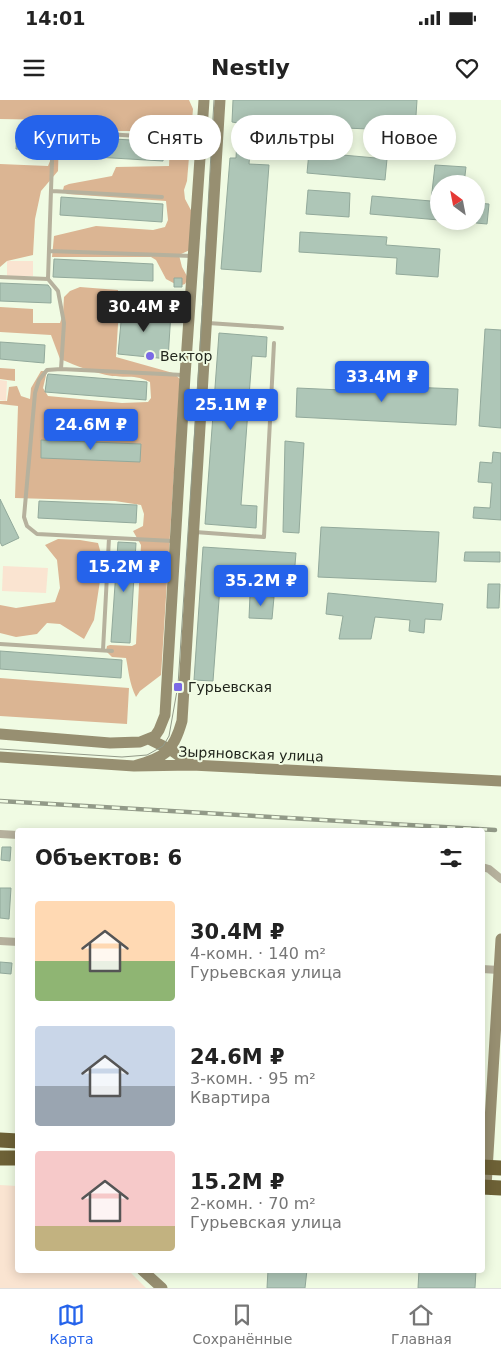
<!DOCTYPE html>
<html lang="ru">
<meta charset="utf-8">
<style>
:root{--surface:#fff;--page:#f2f2f2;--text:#222;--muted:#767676;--line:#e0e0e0;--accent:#2563eb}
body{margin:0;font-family:"DejaVu Sans",sans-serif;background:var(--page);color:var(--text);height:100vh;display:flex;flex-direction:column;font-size:19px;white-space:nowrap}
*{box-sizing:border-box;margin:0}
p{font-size:16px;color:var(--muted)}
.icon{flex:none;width:28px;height:28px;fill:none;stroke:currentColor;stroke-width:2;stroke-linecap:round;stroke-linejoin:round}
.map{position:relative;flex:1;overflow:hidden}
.sheet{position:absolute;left:15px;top:728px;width:470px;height:445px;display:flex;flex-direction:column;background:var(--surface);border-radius:5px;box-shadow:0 2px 12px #0003}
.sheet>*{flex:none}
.guide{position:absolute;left:15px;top:15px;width:471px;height:45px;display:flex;gap:10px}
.needle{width:32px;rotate:328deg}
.fabs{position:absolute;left:430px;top:75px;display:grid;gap:10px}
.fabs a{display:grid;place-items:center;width:55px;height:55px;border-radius:50%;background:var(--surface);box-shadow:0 2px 12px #0003;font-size:25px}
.price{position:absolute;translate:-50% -42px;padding:0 11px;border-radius:5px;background:var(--accent);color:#fff;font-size:16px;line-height:32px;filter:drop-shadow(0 1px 2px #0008)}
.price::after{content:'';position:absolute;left:50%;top:30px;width:15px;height:11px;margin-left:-8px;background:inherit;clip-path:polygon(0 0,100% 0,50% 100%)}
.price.selected{background:#222;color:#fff}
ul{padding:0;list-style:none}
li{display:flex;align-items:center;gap:15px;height:125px;padding:0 20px}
li span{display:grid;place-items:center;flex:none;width:140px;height:100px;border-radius:5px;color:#555}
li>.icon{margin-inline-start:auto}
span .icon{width:60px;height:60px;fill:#fffc;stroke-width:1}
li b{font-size:21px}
h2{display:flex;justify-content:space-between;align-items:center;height:60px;padding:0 20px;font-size:21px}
.pill{padding:0 18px;border-radius:22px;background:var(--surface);box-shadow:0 2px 12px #0003;font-size:18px;line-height:45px}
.pill.selected{background:var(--accent);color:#fff}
.status{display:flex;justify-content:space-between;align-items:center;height:35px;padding:0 25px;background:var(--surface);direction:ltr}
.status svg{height:14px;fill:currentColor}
header{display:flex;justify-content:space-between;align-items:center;height:65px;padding:0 20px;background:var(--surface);font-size:22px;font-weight:800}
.dock{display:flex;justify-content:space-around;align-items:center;height:70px;border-top:1px solid var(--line);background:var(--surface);font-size:14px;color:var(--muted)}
.dock a{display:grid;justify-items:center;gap:2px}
.dock .selected{color:var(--accent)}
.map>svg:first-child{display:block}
.green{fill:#fae4d1}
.forest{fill:#dbb593}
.building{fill:#aec6b7;stroke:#92a99b}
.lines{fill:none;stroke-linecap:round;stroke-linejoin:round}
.lane{stroke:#b6b19d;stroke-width:4}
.street{stroke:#b6b19d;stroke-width:8}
.secondary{stroke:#978f71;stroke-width:11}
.highway{stroke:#6d6136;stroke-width:15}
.tram{stroke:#929a88;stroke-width:1}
.rail-casing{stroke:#929a88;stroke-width:4.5}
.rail{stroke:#f0fbe3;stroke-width:2.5;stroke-dasharray:8;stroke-linecap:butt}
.poi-dot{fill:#7a69e5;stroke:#f0fbe3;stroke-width:2}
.labels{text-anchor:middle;stroke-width:4;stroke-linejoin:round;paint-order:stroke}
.poi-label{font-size:14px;fill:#21251c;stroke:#f0fbe3;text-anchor:start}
.street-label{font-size:14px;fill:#21251c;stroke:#f0fbe3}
</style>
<div class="status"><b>14:01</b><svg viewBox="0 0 49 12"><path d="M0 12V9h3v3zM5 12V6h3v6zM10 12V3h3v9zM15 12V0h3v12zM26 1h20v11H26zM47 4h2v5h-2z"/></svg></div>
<header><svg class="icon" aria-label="menu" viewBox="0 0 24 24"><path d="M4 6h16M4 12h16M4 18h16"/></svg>Nestly<svg class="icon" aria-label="heart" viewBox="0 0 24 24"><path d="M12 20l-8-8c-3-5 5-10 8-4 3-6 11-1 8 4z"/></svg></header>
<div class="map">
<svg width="501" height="1188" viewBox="0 0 501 1188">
<rect width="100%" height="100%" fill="#f0fbe3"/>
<!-- green -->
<path class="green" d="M7,161H33V176H7Z
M0,280L7,281L6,301L0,300Z
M3,466L48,468L46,493L2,491Z
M0,1085L17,1086L18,1170H128L146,1188H0Z"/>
<!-- forest -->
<path class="forest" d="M0,0H189L193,9L187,81L184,90L185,99L193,114L192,149L179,155L182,167L188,178L185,184L179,186L166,179L156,160L151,157H52L54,136L96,126L153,130L165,127L168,120L166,101L67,94L63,90L64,86L69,84L112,76L116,67L169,66L170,42L151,31H64L59,36L58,71L41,91L35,119L33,155L7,161L0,167V64L48,66L57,44V20L0,19Z
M80,187L118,190L119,208L116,257L173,273L180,279L161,575L140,591L136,597C129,582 129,573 126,558L112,557L106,551L107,546L110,545L132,546L136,544L141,445L133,431L143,426L144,414L141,405L115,401L15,398L18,306L0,304V301H7L9,287L17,286L21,296L30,299L31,288L41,271H47L43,288L48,296L122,303L148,302L151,298L150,282C134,274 129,278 112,276C94,273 77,266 60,259L51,235L0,232V207L33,209V223H60L63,214L64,197L70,191Z
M0,268L15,269V281L0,279Z
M58,439L80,440L98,443L103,461L94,520L84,539L60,524L47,523L37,534L16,537L0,533V505L16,508L55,502L60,488L57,460L45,445Z
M0,578L129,588L127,624L0,616Z"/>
<!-- building -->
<path class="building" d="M233,0H417L415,31L252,24L249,64L269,65L261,172L221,169L230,58H236L238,23L232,22Z
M17,31L37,32L36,50L16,49Z
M63,36L165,42L163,61L62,55Z
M309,52L387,59L385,80L307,73Z
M435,65L466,67L464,84H439V120L370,114L372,96L431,101Z
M308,90L350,93L349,117L306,114Z
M61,97L163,104L162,122L60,115Z
M476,103L489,104L487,124L476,123Z
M300,132L387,137L386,145L440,149L438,177L396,174L397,158L299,152Z
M54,159L153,164V181L53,177Z
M174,178H182V187H174Z
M0,183L48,185L51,189V203L0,201Z
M123,201L134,202V210L171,212L168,259L118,254Z
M485,229L501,230V328L479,326Z
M219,233L267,237L266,257L252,256L241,405L257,406L256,428L205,424Z
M0,242L45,245L44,263L0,259Z
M388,267L411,268L410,287L458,289L456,325L296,317L297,288L386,292Z
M48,274L147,282L146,300L45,292L47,277Z
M41,340L141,344L140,362L41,358Z
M285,341L304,343L299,433L283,432Z
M493,352L501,353V420L473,418L474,407L490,408L492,383L478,382L480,362L492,363Z
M0,399L19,438L2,446L0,442Z
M39,401L137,405L136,423L38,418Z
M321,427L439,432L436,482L318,477Z
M118,442L136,443L130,543L111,542Z
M203,447L296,453L294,477L221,473L213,581L194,580Z
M465,452H500V462L464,461Z
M488,484H500L499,508H487Z
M328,493L443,504L441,520L425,519L424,533L409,531L410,520L375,517L371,539H339L343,516L326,514Z
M250,495L274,497L272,519L249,518Z
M0,551L122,560L121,578L0,569Z
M2,747H11L10,761L1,760Z
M0,788H11L9,819L0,818Z
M0,862L12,863L11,874L0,873Z
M268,1170H307L305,1188H267Z
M419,1170H476L475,1188H418Z"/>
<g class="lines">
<!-- lane -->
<path class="lane" d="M48,25L53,31L48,179L58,191L64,223L61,269
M53,31L157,37
M52,91L162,97
M49,151L192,156
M0,177L48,179
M208,223L282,228
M195,432L264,437L274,243
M173,441L37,434L27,426L24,417L35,293L39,280L47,270L61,269L183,275
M0,544L112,551
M103,550L109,438"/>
<!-- street -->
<path class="street" d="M0,734L18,735
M482,767L489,769L501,779
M0,841L18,842
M482,869L499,870"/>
<!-- secondary -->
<path class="secondary" d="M0,634L110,643L140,642L155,636L159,630L165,615L185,276L204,0
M149,639L171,650L192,665
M0,657L134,666L192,665L501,681
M134,666C165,657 173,653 182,621L220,0
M486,1087L501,839
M142,1170L162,1188"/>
<!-- highway -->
<path class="highway" d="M0,1040L18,1041
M0,1058H18
M482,1067L501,1068
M482,1087L501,1088"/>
<!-- tram -->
<path class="tram" d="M0,649L122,657L147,655L163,646L169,636L178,585L200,249L214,0"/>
<!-- rail casing -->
<g class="rail-casing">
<path id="rail" d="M0,701L495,730"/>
</g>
<!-- rail -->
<use href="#rail" class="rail"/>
</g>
<!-- markers -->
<g class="poi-dot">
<circle cx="150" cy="256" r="5"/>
<rect x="173" y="582" width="10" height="10" rx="2.5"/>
</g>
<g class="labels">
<!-- poi labels -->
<g class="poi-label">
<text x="160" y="261">Вектор</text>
<text x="188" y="592">Гурьевская</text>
</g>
<!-- street labels -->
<g class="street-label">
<text transform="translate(251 654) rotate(2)" y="5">Зыряновская улица</text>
</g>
</g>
</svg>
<div class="fabs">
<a><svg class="needle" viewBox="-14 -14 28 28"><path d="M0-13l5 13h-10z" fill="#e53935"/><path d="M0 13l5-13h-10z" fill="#767676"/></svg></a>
</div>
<b class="price selected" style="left:144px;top:233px">30.4M ₽</b>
<b class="price" style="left:382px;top:303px">33.4M ₽</b>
<b class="price" style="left:231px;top:331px">25.1M ₽</b>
<b class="price" style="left:91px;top:351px">24.6M ₽</b>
<b class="price" style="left:124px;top:493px">15.2M ₽</b>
<b class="price" style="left:261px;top:507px">35.2M ₽</b>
<div class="guide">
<a class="pill selected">Купить</a>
<a class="pill">Снять</a>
<a class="pill">Фильтры</a>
<a class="pill">Новое</a>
</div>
<section class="sheet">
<h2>Объектов: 6<svg class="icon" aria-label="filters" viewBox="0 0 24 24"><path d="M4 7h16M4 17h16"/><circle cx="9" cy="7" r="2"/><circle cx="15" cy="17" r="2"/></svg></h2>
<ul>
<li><span style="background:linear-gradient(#ffd9b3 60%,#8fb573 0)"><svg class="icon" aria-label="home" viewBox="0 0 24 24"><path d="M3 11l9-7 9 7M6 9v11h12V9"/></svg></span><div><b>30.4M ₽</b><p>4-комн. · 140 m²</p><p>Гурьевская улица</p></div></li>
<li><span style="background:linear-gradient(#c9d6e8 60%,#9aa5b1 0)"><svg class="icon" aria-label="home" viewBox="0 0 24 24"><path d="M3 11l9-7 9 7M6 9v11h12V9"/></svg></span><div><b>24.6M ₽</b><p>3-комн. · 95 m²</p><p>Квартира</p></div></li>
<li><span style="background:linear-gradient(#f6c9c9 75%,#c2b280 0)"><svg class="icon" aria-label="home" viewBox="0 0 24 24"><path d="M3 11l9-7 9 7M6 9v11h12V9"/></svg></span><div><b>15.2M ₽</b><p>2-комн. · 70 m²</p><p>Гурьевская улица</p></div></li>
</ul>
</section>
</div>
<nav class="dock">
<a class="selected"><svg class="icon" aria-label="map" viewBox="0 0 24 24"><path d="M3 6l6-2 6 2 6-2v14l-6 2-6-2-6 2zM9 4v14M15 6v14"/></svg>Карта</a>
<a><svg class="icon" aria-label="saved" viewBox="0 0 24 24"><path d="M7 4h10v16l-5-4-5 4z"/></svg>Сохранённые</a>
<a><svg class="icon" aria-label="home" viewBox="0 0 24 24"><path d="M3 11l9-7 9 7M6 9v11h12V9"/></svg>Главная</a>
</nav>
